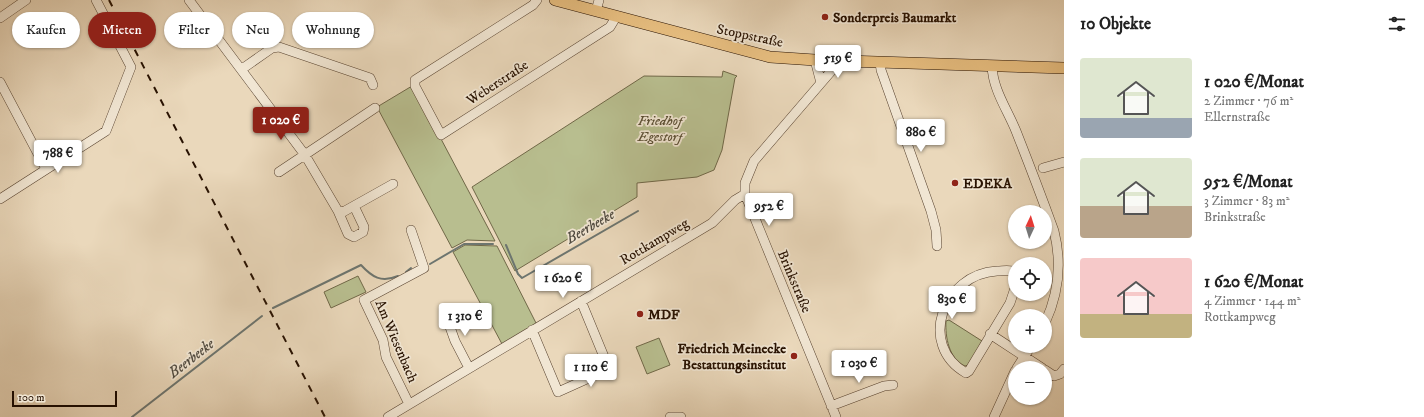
<!DOCTYPE html>
<html lang="de">
<meta charset="utf-8">
<style>
:root{--surface:#fff;--page:#f6f6f6;--text:#222;--muted:#767676;--accent:#8f2418}
body{margin:0;font-family:"IM FELL DW Pica",serif;background:var(--page);color:var(--text);height:100vh;display:flex;flex-direction:column;font-size:15px;white-space:nowrap}
*{box-sizing:border-box;margin:0}
p{font-size:13px;color:var(--muted)}
.icon{flex:none;width:22px;height:22px;fill:none;stroke:currentColor;stroke-width:2;stroke-linecap:round;stroke-linejoin:round}
.map{position:relative;flex:1;overflow:hidden}
.details{display:flex;flex-direction:column;background:var(--surface);width:360px}
.details>*{flex:none}
.banner{position:absolute;left:12px;top:12px;width:380px;height:36px;display:flex;gap:8px}
.needle{width:26px;rotate:4deg}
.buttons{position:absolute;left:1008px;top:205px;display:grid;gap:8px}
.buttons a{display:grid;place-items:center;width:44px;height:44px;border-radius:50%;background:var(--surface);box-shadow:0 1px 3px #0004;font-size:20px}
.scale{position:absolute;left:12px;bottom:10px;width:105px;box-sizing:border-box;padding-left:4px;border:2px solid #271101;border-top:0;font-size:11px;line-height:14px;white-space:nowrap;color:#271101;-webkit-text-stroke:3px #f1e6d3;paint-order:stroke}
.price{position:absolute;translate:-50% -34px;padding:0 9px;border-radius:4px;background:#fff;color:#222;font-size:13px;line-height:26px;filter:drop-shadow(0 1px 2px #0008)}
.price::after{content:'';position:absolute;left:50%;top:24px;width:12px;height:9px;margin-left:-6px;background:inherit;clip-path:polygon(0 0,100% 0,50% 100%)}
.price.current{background:var(--accent);color:#fff}
ul{padding:0;list-style:none}
li{display:flex;align-items:center;gap:12px;height:100px;padding:0 16px}
li span{display:grid;place-items:center;flex:none;width:112px;height:80px;border-radius:4px;color:#555}
li>.icon{margin-inline-start:auto}
span .icon{width:48px;height:48px;fill:#fffc;stroke-width:1}
li b{font-size:17px}
h2{display:flex;justify-content:space-between;align-items:center;height:48px;padding:0 16px;font-size:17px}
.chip{padding:0 14px;border-radius:18px;background:var(--surface);box-shadow:0 1px 3px #0004;font-size:14px;line-height:36px}
.chip.current{background:var(--accent);color:#fff}
main{display:flex;flex:1;min-height:0}
.map>svg:first-child{display:block}
.green{fill:#b8be8f;stroke:#706848}
.lines{fill:none;stroke-linecap:round;stroke-linejoin:round}
.stream{stroke:#6d756f;stroke-width:2}
.minor-casing{stroke:#584330;stroke-width:10}
.major-casing{stroke:#271101;stroke-width:12}
.minor{stroke:#f1e6d3;stroke-width:9}
.major{stroke:#e5bc7e;stroke-width:11}
.rail{stroke:#271101;stroke-width:2;stroke-dasharray:7 7;stroke-linecap:butt}
.poi-dot{fill:#8f2418;stroke:#f1e6d3;stroke-width:1.5}
.labels{text-anchor:middle;stroke-width:3.5;stroke-linejoin:round;paint-order:stroke}
.poi-label{font-size:14px;font-weight:bold;fill:#271101;stroke:#f1e6d3;text-anchor:start}
.street-label{font-size:14px;fill:#271101;stroke:#f1e6d3}
.park-label{font-size:14px;font-style:italic;fill:#5a4e33;stroke:#f1e6d3}
.water-label{font-size:15px;font-style:italic;fill:#504b41;stroke:#f1e6d3}
</style>
<main>
<div class="map">
<svg width="1064" height="417" viewBox="0 0 1064 417">
<rect width="100%" height="100%" fill="#ead8bb"/>
<filter id="stains"><feTurbulence type="fractalNoise" baseFrequency=".005" numOctaves="4"/><feColorMatrix values="0 0 0 0 .2 0 0 0 0 .09 0 0 0 0 .02 0 0 0 .5 -.17"/></filter>
<radialGradient id="worn" r=".72"><stop offset=".6" stop-color="#630" stop-opacity="0"/><stop offset="1" stop-color="#630" stop-opacity=".3"/></radialGradient>
<!-- green -->
<path class="green" d="M723,71L737,76L735,78L722,150L714,170L697,177L637,183V197L515,271L472,187L644,76L722,77Z
M412,86H413L495,241L467,240L452,248L377,107Z
M465,245L497,246L537,325L502,344L453,252Z
M358,276L366,292L331,308L324,292Z
M949,320L982,341L969,365L965,366C949,359 945,337 946,321Z
M659,338L670,365L647,374L636,347Z"/>
<g class="lines">
<!-- stream -->
<path class="stream" d="M506,245L518,274L522,278L638,211
M430,264L464,244H493
M406,272L411,268
M273,308L361,265C372,277 381,283 398,276
M132,417L262,316"/>
<!-- minor casing -->
<g class="minor-casing">
<path id="minor" d="M189,0L305,155L338,211L343,212L393,184
M537,0L533,5L415,80V86L441,135L610,27L616,17
M596,11L599,0
M0,18L26,0
M815,60L821,83L754,161L745,183V194L836,417
M880,62L881,70L931,211L936,230L937,246
M992,66C993,90 1007,109 1016,131C1029,164 1042,198 1054,231C1062,263 1059,293 1045,323
M242,69L272,48L279,47L370,78L373,85
M0,82L46,169
M821,83L840,61
M1043,168L1064,162
M279,172L375,108
M0,199L106,131L131,67L96,0
M338,211L348,234L354,237L363,232L364,227L354,206
M1015,272C1010,269 1003,271 997,271C943,274 917,345 966,373L969,371L1010,303L1015,288
M445,313L455,341L469,368
M532,330L558,392L609,369L581,301
M990,334L1042,368
M1017,368L1031,346
M1045,370L1054,376L1060,374L1064,369
M409,404L386,357L383,340L364,300L424,268L411,230
M831,406L884,386L893,385
M388,417L712,223L735,200L745,194
M670,417H681
M994,417L1015,371"/>
</g>
<!-- major casing -->
<g class="major-casing">
<path id="major" d="M555,0L770,57L815,60L1064,68"/>
</g>
<!-- minor -->
<use href="#minor" class="minor"/>
<!-- major -->
<use href="#major" class="major"/>
<!-- rail -->
<path class="rail" d="M109,0L325,417"/>
</g>
<!-- markers -->
<g class="poi-dot">
<circle cx="825" cy="17" r="4"/>
<circle cx="955" cy="183" r="4"/>
<circle cx="640" cy="314" r="4"/>
<circle cx="794" cy="356" r="4"/>
</g>
<g class="labels">
<!-- poi labels -->
<g class="poi-label">
<text x="833" y="22">Sonderpreis Baumarkt</text>
<text x="963" y="188">EDEKA</text>
<text x="648" y="319">MDF</text>
<text x="786" y="353" text-anchor="end">Friedrich Meinecke<tspan x="786" dy="16">Bestattungsinstitut</tspan></text>
</g>
<!-- street labels -->
<g class="street-label">
<text transform="translate(750 35) rotate(12)" y="5">Stoppstraße</text>
<text transform="translate(497 82) rotate(-33)" y="5">Weberstraße</text>
<text transform="translate(654 241) rotate(-31)" y="5">Rottkampweg</text>
<text transform="translate(795 281) rotate(67)" y="5">Brinkstraße</text>
<text transform="translate(397 341) rotate(67)" y="5">Am Wiesenbach</text>
</g>
<!-- park labels -->
<g class="park-label">
<text x="660" y="125">Friedhof<tspan x="660" dy="16">Egestorf</tspan></text>
</g>
<!-- water labels -->
<g class="water-label">
<text transform="translate(590 226) rotate(-30)" y="5">Beerbeeke</text>
<text transform="translate(191 358) rotate(-38)" y="5">Beerbeeke</text>
</g>
</g>
<rect width="100%" height="100%" filter="url(#stains)"/>
<rect width="100%" height="100%" fill="url(#worn)"/>
</svg>
<div class="buttons">
<a><svg class="needle" viewBox="-14 -14 28 28"><path d="M0-13l5 13h-10z" fill="#e53935"/><path d="M0 13l5-13h-10z" fill="#767676"/></svg></a>
<a><svg class="icon" aria-label="locate" viewBox="0 0 24 24"><circle cx="12" cy="12" r="6"/><path d="M12 2v4M12 18v4M2 12h4M18 12h4"/></svg></a>
<a>+</a>
<a>−</a>
</div>
<div class="scale">100 m</div>
<b class="price" style="left:838px;top:79px">519 €</b>
<b class="price current" style="left:281px;top:141px">1 020 €</b>
<b class="price" style="left:921px;top:153px">880 €</b>
<b class="price" style="left:58px;top:174px">788 €</b>
<b class="price" style="left:769px;top:227px">952 €</b>
<b class="price" style="left:563px;top:299px">1 620 €</b>
<b class="price" style="left:952px;top:320px">830 €</b>
<b class="price" style="left:465px;top:337px">1 310 €</b>
<b class="price" style="left:859px;top:384px">1 030 €</b>
<b class="price" style="left:591px;top:388px">1 110 €</b>
<div class="banner">
<a class="chip">Kaufen</a>
<a class="chip current">Mieten</a>
<a class="chip">Filter</a>
<a class="chip">Neu</a>
<a class="chip">Wohnung</a>
</div>
</div>
<section class="details">
<h2>10 Objekte<svg class="icon" aria-label="filters" viewBox="0 0 24 24"><path d="M4 7h16M4 17h16"/><circle cx="9" cy="7" r="2"/><circle cx="15" cy="17" r="2"/></svg></h2>
<ul>
<li><span style="background:linear-gradient(#dfe7d0 75%,#9aa5b1 0)"><svg class="icon" aria-label="home" viewBox="0 0 24 24"><path d="M3 11l9-7 9 7M6 9v11h12V9"/></svg></span><div><b>1 020 €/Monat</b><p>2 Zimmer · 76 m²</p><p>Ellernstraße</p></div></li>
<li><span style="background:linear-gradient(#dfe7d0 60%,#b9a48a 0)"><svg class="icon" aria-label="home" viewBox="0 0 24 24"><path d="M3 11l9-7 9 7M6 9v11h12V9"/></svg></span><div><b>952 €/Monat</b><p>3 Zimmer · 83 m²</p><p>Brinkstraße</p></div></li>
<li><span style="background:linear-gradient(#f6c9c9 70%,#c2b280 0)"><svg class="icon" aria-label="home" viewBox="0 0 24 24"><path d="M3 11l9-7 9 7M6 9v11h12V9"/></svg></span><div><b>1 620 €/Monat</b><p>4 Zimmer · 144 m²</p><p>Rottkampweg</p></div></li>
</ul>
</section>
</main>
